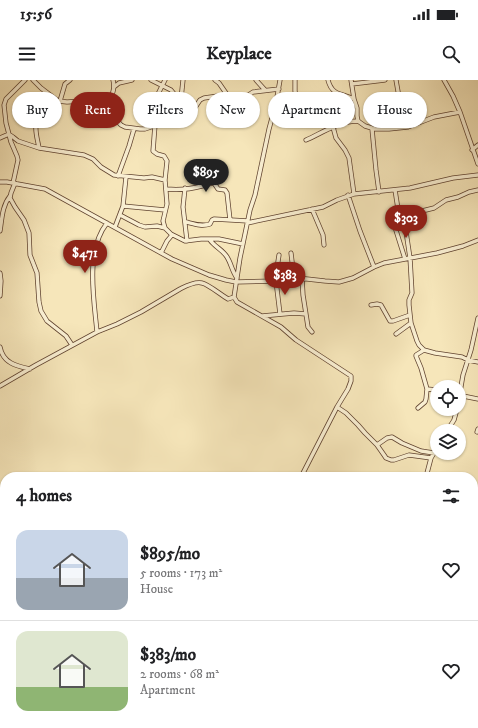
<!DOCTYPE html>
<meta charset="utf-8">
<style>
:root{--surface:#fff;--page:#f6f6f6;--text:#202124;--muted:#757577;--line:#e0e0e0;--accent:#8f2418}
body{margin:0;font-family:"IM FELL DW Pica",serif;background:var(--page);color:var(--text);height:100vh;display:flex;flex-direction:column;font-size:15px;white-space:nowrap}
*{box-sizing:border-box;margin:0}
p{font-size:13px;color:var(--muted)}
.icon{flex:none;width:22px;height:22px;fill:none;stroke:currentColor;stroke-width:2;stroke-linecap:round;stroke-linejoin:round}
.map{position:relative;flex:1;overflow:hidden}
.sheet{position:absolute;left:0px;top:392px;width:478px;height:256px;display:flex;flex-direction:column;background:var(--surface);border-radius:16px 16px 0 0;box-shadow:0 1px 3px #0004}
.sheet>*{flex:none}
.top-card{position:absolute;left:12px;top:12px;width:454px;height:36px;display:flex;gap:8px}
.fabs{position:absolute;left:430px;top:300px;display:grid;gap:8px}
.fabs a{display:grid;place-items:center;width:36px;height:36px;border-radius:50%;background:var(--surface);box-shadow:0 1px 3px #0004;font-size:20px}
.price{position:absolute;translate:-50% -34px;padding:0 9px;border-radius:14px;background:var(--accent);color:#fff;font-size:13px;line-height:26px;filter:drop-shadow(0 1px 2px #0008)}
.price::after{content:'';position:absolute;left:50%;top:24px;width:12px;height:9px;margin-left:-6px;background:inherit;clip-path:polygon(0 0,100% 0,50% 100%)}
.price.active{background:#222;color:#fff}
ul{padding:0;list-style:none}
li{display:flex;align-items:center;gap:12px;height:100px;padding:0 16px}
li+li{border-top:1px solid var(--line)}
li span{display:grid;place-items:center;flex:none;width:112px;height:80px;border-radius:12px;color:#555}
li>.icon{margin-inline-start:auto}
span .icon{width:48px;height:48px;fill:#fffc;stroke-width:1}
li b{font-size:17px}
h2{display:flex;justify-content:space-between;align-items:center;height:48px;padding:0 16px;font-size:17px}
.pill{padding:0 14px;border-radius:18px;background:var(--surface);box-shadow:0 1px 3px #0004;font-size:14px;line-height:36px}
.pill.active{background:var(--accent);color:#fff}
.status{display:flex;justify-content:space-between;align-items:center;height:28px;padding:0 20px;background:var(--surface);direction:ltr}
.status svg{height:11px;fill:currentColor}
header{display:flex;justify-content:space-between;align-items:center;height:52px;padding:0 16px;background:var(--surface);font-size:18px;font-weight:700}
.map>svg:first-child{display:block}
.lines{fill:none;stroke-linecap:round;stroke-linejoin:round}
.minor-casing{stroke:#604330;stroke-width:5}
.minor{stroke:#f9efd2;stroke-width:3.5}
</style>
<div class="status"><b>15:56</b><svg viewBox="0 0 49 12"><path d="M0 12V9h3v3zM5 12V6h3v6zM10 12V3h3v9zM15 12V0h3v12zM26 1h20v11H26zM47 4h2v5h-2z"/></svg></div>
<header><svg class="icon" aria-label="menu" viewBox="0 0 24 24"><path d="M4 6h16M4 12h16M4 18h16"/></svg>Keyplace<svg class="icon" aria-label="search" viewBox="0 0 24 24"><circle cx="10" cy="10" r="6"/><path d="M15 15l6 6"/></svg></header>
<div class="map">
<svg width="478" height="648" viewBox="0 0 478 648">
<rect width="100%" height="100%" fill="#f6e6ba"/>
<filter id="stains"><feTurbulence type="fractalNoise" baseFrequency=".005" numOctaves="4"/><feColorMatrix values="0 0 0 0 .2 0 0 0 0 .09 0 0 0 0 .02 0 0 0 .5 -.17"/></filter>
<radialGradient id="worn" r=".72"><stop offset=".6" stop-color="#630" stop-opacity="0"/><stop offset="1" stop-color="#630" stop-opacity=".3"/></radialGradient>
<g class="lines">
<!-- minor casing -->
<g class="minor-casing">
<path id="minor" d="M33,0L41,8L58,21L67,22L83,21L93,22L105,27L121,45L125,47L140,49H145L163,43L179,41L186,38L190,35L200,20L204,18L225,15L235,18H241L247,16L253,12L279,9
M151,0L171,10L180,21
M215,0L219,3L228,16
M256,0L265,10
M280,0L276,23L269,49L255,115L250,130L240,178L234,217L237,222L281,247L296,260L351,296V301L348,309L337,327L301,397
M295,0V11L296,16L313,27L316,36L318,38L327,43L331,48
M328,0C332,16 342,13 354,19L357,28V36L358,41L365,46L375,49H389L408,47L434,37L460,32
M351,0L354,19
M396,0L399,17L408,47
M444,0L453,16L460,32L478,84
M352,4L385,0
M114,7L119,3L132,0
M60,21L65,4L70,0
M105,27C110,17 116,12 113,0
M181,40V19L183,0
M155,45L153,71L157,74L164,76L167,81L165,100L167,124L163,141L165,148L171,154L185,161L201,159H219L243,164
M157,45L154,22L165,0
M333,47L336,58L345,70L349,78L354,114
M372,49L376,90L379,112
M10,55L13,57L18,61L39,68L84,75L93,79L101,87L114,95L144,98L152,97L165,100
M0,58L9,54
M306,60C322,53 339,41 358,41
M39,68C38,61 35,53 36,45C37,40 53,25 57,20
M472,70L478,65
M118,96L129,66L134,49
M0,102H7L45,109L172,179L209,195L226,200L236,202L275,201L298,198L325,201L339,202L353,198L374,187L384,183L437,173L463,166L478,160
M13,103L18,80L17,76L11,62L6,43L4,25L6,19L25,0
M15,103L11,113L10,118L15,127L24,140L29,153L30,175L37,193L39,222L41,231L47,241L66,256L72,265
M185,108L183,127L187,161
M166,109C177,110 191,109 202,106C206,105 209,103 214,103L218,109L225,110L227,113L230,140
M395,110L398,129L404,138L405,145L410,178L412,213L409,220V225L411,243L417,261L419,265L424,270L435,273L462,277L468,280L478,282
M348,115L360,151L374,187
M123,126L165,130
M312,129L323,155L324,165
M120,135L139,145L145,147L157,146L165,148
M402,136L434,128L446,120L458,117L469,112L478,110
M186,142C194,144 202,147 210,144L212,140L214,139L248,141
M247,143L323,127L337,120L354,114L410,108L453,98L478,95
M394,144L405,179
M115,147L123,126L126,97
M0,151C2,139 2,126 10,116
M210,160C215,167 223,170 227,177C231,183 232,191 237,198
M161,173L167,161L172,155
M291,173L294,198
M0,193L1,201L0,216
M302,198L303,215L308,247L312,252
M275,201L279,175
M276,201L280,234
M371,225L377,224L381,225L390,241H393L410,235
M262,236L294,233L306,234
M97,252C94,219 85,171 107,143
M396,254L411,243
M0,267C3,283 16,286 30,289
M0,306L36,285L97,252L117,244L141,232L180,209C186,206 195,201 202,203C208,204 221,215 228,219L234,217
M427,309L437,310
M459,314L463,316L478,319
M459,318L463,295L471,270L478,238
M337,327L346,333L358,345L365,353L377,365L384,375L386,378L391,380H394L409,375L431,378
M418,328L425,322L426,319L427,309L421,288L416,276V275L424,270
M447,351L454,340L457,329
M477,352L478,349
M377,365L387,358L392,357L402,363L421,371L434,373
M426,397L431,378L437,368
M473,431L475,433L478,438
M473,449H478
M473,507H478
M473,561L478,563
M174,648L177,643
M241,648L246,646"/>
</g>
<!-- minor -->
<use href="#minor" class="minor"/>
</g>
<rect width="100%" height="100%" filter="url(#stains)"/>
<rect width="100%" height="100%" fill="url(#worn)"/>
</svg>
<div class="fabs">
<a><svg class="icon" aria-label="locate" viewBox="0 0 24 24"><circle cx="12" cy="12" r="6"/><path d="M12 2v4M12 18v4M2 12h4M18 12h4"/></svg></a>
<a><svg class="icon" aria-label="layers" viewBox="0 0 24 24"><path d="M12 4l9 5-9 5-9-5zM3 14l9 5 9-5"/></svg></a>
</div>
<b class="price active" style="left:206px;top:113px">$895</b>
<b class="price" style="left:406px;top:159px">$303</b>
<b class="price" style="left:85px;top:194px">$471</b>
<b class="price" style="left:285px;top:216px">$383</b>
<div class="top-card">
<a class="pill">Buy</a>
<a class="pill active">Rent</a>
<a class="pill">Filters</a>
<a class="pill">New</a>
<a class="pill">Apartment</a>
<a class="pill">House</a>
</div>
<section class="sheet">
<h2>4 homes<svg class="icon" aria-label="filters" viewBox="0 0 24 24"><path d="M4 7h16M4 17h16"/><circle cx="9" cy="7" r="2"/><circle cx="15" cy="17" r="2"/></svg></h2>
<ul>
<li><span style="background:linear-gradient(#c9d6e8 60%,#9aa5b1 0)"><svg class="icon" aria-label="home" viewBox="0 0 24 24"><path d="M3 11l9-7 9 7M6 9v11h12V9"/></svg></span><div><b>$895/mo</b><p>5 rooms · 173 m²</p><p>House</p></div><svg class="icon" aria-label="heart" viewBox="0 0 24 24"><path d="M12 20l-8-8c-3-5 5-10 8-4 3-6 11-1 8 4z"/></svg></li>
<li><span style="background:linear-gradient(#dfe7d0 70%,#8fb573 0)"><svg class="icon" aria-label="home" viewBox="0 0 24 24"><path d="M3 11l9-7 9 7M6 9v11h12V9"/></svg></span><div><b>$383/mo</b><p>2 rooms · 68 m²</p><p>Apartment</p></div><svg class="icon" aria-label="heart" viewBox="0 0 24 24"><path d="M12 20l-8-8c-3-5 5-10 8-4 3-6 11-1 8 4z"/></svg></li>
</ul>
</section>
</div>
